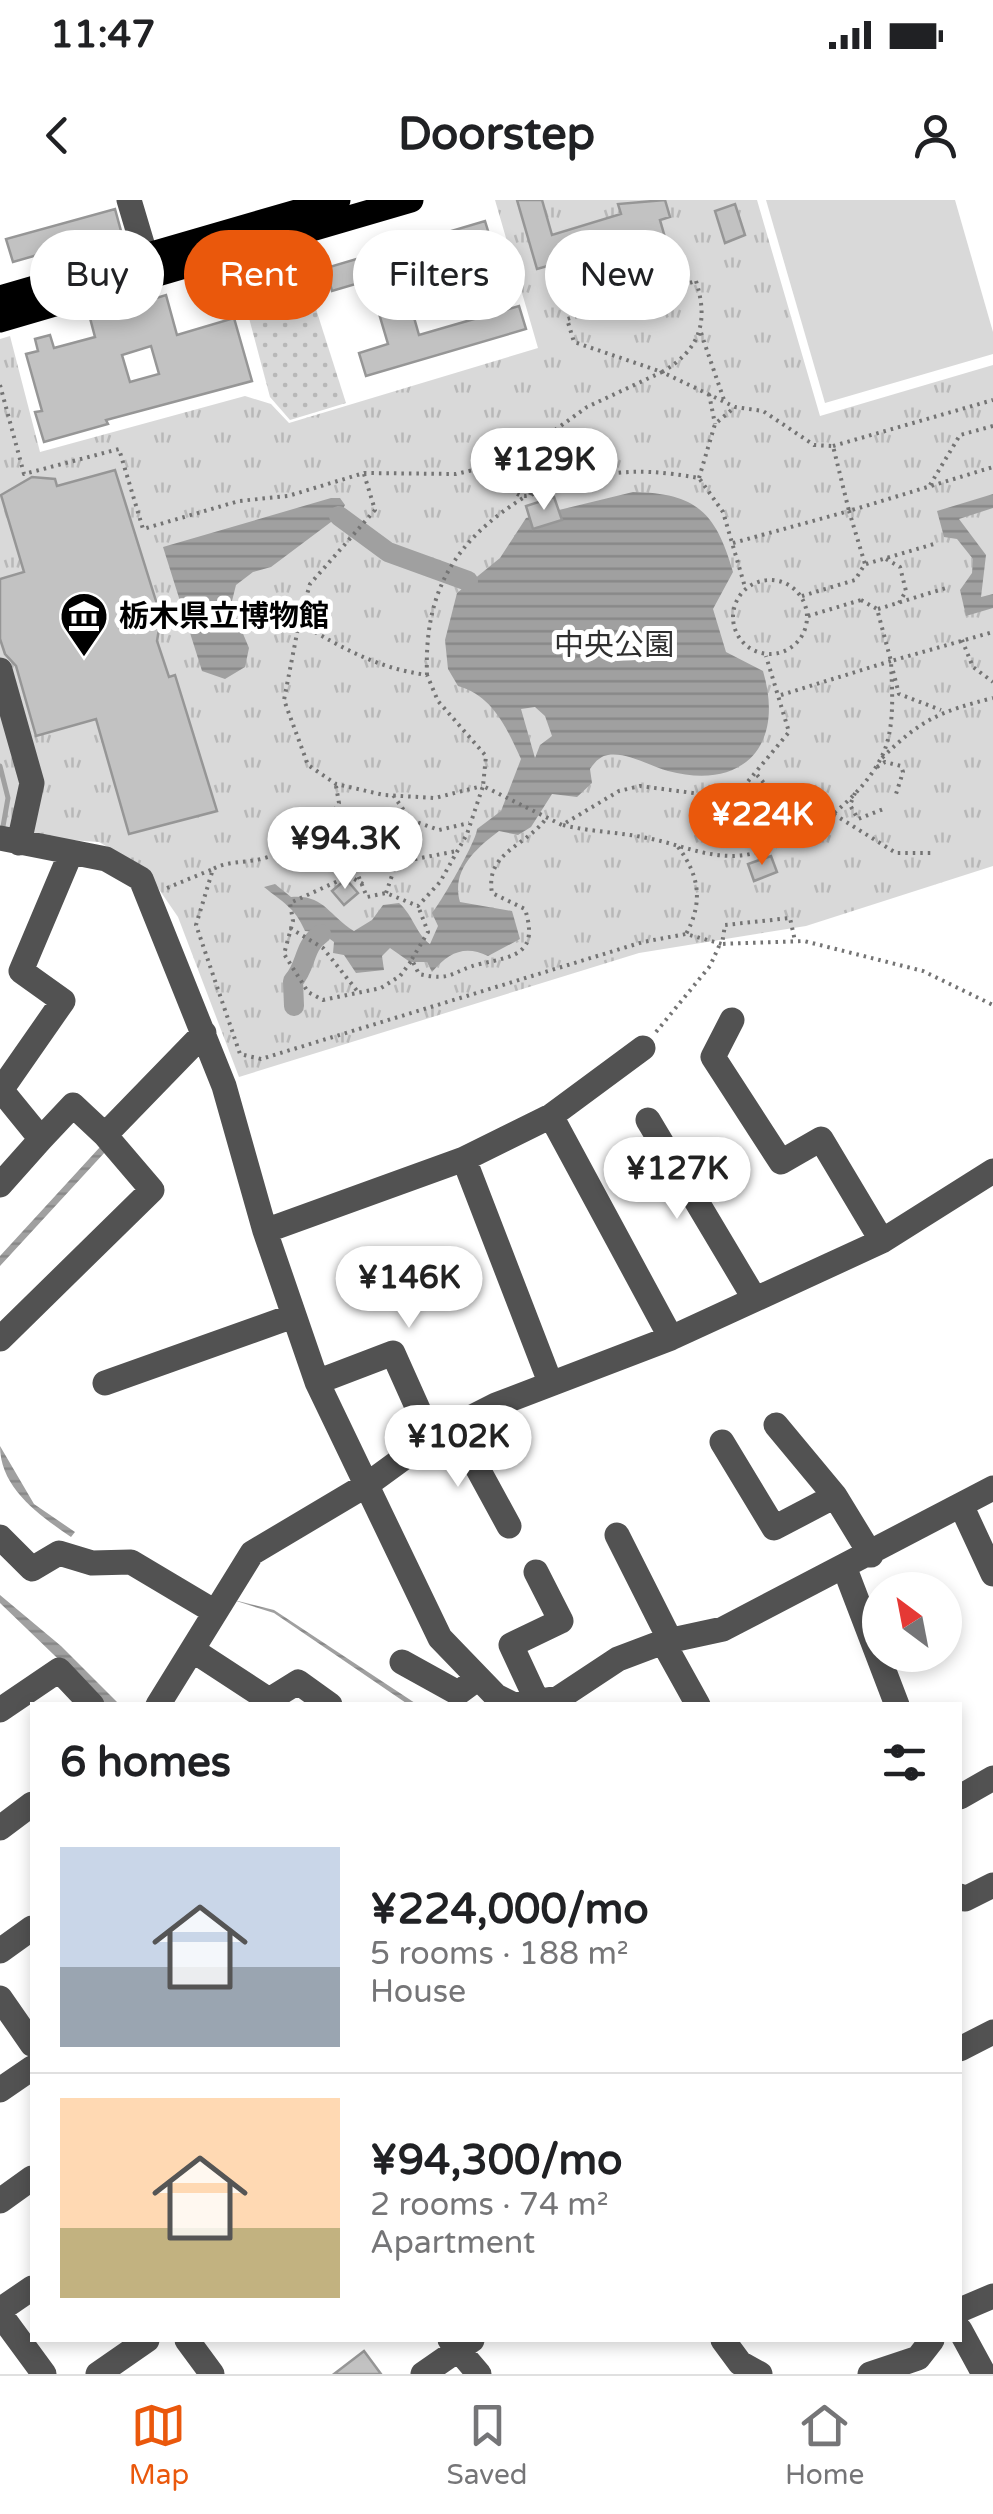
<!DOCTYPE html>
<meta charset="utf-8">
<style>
:root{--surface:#fff;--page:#f6f6f6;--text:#202124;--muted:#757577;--line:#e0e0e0;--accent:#ea580c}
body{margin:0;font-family:"Varela Round","Noto Sans JP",sans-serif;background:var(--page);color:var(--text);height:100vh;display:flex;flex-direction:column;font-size:38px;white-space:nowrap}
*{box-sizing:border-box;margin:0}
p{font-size:32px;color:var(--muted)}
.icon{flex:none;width:55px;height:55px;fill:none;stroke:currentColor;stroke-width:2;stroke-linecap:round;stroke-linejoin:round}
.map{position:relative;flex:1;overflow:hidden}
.panel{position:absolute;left:30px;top:1502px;width:932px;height:640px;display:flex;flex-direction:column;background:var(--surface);border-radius:0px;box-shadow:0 5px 15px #0003}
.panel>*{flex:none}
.banner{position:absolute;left:30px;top:30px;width:935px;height:90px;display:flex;gap:20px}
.needle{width:65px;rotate:328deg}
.buttons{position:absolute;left:862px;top:1372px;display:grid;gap:20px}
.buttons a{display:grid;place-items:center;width:100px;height:100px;border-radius:50%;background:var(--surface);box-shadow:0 5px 15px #0003;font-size:50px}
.price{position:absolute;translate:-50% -85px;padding:0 22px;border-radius:35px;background:#fff;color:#222;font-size:32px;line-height:65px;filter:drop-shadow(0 2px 5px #0008)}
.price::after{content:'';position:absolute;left:50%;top:60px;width:30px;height:22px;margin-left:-15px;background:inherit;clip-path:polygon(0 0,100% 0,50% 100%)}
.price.on{background:var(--accent);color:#fff}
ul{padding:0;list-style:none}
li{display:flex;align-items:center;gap:30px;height:250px;padding:0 30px}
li+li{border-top:2px solid var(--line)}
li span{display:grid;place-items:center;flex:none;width:280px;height:200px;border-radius:0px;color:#555}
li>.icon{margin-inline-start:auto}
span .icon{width:120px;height:120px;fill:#fffc;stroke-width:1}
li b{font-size:42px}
h2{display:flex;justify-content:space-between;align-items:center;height:120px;padding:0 30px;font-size:42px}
.pill{padding:0 35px;border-radius:45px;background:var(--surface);box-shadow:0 5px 15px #0003;font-size:35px;line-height:90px}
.pill.on{background:var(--accent);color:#fff}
.status{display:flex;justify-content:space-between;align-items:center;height:70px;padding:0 50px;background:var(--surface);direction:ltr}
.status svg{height:28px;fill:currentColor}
header{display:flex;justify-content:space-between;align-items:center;height:130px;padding:0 30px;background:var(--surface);font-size:45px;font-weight:800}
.tab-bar{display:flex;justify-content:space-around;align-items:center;height:140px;border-top:2px solid var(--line);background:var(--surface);font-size:28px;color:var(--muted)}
.tab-bar a{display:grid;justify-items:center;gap:5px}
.tab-bar .on{color:var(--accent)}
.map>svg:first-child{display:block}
.grass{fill:url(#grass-dots)}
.park{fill:url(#park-tufts)}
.garden{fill:#d9d9d9}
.water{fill:url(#water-rules);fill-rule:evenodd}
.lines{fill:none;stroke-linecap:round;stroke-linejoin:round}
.stream{stroke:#a0a0a0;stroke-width:5}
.canal{stroke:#a0a0a0;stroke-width:20}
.building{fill:#c2c2c2;stroke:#969696;stroke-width:2.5;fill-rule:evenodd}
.path{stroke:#747474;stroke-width:4;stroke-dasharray:2.5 5;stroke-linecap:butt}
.minor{stroke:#525252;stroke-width:25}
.major{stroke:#000;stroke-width:25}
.labels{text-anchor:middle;stroke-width:10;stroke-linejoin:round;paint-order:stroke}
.poi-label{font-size:30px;font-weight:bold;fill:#000;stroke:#fff;text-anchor:start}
.park-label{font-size:30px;fill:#303030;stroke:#fff}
</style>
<div class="status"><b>11:47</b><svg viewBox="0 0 49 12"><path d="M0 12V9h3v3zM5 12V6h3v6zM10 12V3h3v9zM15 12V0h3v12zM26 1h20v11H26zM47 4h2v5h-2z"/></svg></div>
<header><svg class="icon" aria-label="back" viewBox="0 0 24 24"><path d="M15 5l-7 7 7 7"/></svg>Doorstep<svg class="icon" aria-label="person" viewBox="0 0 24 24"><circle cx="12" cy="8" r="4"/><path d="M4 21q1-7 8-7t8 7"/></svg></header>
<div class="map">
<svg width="993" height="2174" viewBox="0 0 993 2174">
<defs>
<pattern id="grass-dots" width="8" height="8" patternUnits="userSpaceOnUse" patternTransform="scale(2.5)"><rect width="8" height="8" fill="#d9d9d9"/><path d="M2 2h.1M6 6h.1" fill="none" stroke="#b8b8b8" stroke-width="1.8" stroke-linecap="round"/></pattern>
<pattern id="park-tufts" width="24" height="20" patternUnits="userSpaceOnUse" patternTransform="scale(2.5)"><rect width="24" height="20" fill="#d9d9d9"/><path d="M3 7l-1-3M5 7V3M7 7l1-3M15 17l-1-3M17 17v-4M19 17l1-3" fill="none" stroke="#b8b8b8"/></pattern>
<pattern id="water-rules" width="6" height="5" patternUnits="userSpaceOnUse" patternTransform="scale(2.5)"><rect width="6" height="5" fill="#a0a0a0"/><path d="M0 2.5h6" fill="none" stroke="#888"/></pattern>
</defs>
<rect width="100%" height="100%" fill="#fff"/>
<!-- grass -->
<path class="grass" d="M308,84L346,203L290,220L270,197L245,103Z"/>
<!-- park -->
<path class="park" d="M495,0H757L820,216L993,165V666L806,726L639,753L239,877L178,717L145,669L99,642L54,639L0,626V139L10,136L40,252L245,196L271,204L289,223L538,148Z"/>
<!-- garden -->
<path class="garden" d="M766,0H955L993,132V154L825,203Z"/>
<!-- water -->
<path class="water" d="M633,292C697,293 716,313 733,372L713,409L726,452L763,471C785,545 744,591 668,571C650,566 627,552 608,555C600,556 594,563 590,569L592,583L577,597L552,594L531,627L518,635L499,631C475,649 451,671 460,702L512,711L520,739L488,756C465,745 449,752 432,772L427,762H410L390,748L382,756L384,770L356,773L344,755L333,753L334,742L322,733L305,731C294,706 283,703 264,687L275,684L291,697C324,694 328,715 354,731L372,720L383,705L399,703C413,715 416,734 430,744L438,726L432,713C442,701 477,640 477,629L501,611L521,559C507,528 492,495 458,486L448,469L445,440L457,393L500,358L526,318ZM535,507L545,516L552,536L540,545L535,558L521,509Z
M993,294V308L959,319L986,355L981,397L993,394V408L966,416L960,390L972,373L973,359L957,339L944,337L937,311Z
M331,298H340L345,305L339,316L271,367L253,372L236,385L231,405L249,448L245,467L225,479L202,471L163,347Z
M100,947L106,951L0,1066V1056Z
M0,1246L34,1304L75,1332L71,1337C39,1315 0,1288 0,1246Z
M0,1395L61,1446L120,1505H106L0,1403Z
M230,1399L274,1410L418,1505H409L274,1413Z"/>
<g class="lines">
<!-- stream -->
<path class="stream" d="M0,566L8,598L2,632"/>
<!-- canal -->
<path class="canal" d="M339,316L388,352L468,381
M294,806L293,781C307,766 303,746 321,734"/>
</g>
<!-- building -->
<path class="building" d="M517,0H542L552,35L621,14L618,4L665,0L670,17L660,20L670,55L576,83L569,60L537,69Z
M735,4L745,35L725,43L715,11Z
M115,9L121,31L13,62L6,39Z
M485,21L492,44L407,69L417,105L411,107L419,135L519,106L526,129L366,176L359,153L388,144L369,80L332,91L326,68Z
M166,95L177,135L234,118L252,181L106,220L108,224L44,242L35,212L42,211L26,154L38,151L35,139L50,135L54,148L95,137L90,118ZM151,146L159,174L130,182L122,155Z
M115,270L161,417L157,441L169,477L175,475L217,611L129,634L96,519L36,536L16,466L5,454L0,439V379L24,372L1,295L32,277L55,279L57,286Z
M554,297L562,320L533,329L526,306Z
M771,656L777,672L754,681L748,664Z
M346,679L358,693L344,705L332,691Z
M364,2151L381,2174H334Z"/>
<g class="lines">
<!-- path -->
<path class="path" d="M696,81C709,122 700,150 662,172L574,142L567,119Z
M701,133L724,200
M0,185L24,274L119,249L143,329L239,301L288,296L364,273L456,274L512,261L587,207L662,172L735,207L763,211L814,245L833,246L849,311L993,267
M709,194L715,224
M833,246L993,200
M364,274L375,310L310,384L299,423C343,448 376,468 427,475L438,501L486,556L483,586L562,625L619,591L640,586L708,595L745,585L789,532L766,456
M699,278L715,224L735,207
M930,285L960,235L993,226
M530,295L538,277L535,269L512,261L507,283C513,291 519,299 530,295C599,273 627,265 699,278L723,312L745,387
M733,343L849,311L865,364L855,380L802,396
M886,359L900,367L906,391L899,403
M866,364L934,344
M733 417a37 37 0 1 1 74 0a37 37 0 1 1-74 0Z
M861,400L877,409L891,461L993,432
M878,409L946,388
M808,416L861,400
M299,423L284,500L308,565L336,584L384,595L435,598L482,586
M962,440L973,467L993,482
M893,471L899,494L941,510
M427,475C424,393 453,342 523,298
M781,495L891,461
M882,558C920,520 941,511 993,498
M877,567L885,562L901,566L903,572L896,594
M757,575L796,620L835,615L896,653H935
M336,586L339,603L326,624L346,646L367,697L386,693L418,706L440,682L467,634L483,586
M855,593L850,605L858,619L886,608
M411,620L439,630L469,623
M326,624C305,639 286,653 261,659C244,663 228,661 213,669L196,725L240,854L261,859L643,742L686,734L722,744L725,725L790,718L795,741
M563,625C591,632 619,632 647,638C680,644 710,660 745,655C797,646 855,606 880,560C896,531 892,492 891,461
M678,647C700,676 703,703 686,734
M400,662L457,651
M363,684L349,676L290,703L293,721L284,754L308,792L323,800L381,788L400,776L412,760L419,774C453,782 451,771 480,764C515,756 539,754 525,709L492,693C485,653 524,647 545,620
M167,688L213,669
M386,693L411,620L393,595
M290,728L323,748L358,792
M412,759L428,732L418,706
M656,832L710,766L720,744L804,741L923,771L993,805"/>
<!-- minor -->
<path class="minor" d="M129,0L152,77
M0,470L32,583L19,643
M0,638L106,659L141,679L224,886L265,1031L317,1182L440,1438L496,1496L514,1505L559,1498L618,1459L663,1442L723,1429L993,1288
M732,820L713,857L781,962L821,939L882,1041
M551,916L671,1138
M648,920L753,1096
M41,939L73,905L105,935
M464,959L550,1182
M0,985L41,939L1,890L63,801L21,771L70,655
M265,1031L464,959L551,916L643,848
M0,1139L152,990L105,935L204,833
M317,1182L393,1153L431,1238
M105,1183L293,1116
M776,1225L835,1296
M455,1227L509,1326
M722,1242L774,1328L835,1296L871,1355
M961,1305L993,1374
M617,1335L670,1440
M0,1337L32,1369L59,1353L92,1363L131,1362L215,1412
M845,1369L897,1505
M536,1372L561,1421L511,1445L538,1503
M663,1442L698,1505
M194,1451L269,1500L298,1482L330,1505
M402,1462L458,1493L477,1479
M158,1505L252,1353L368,1284L431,1238L496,1205L671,1138L882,1041L993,971
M0,1510L59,1470L92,1505
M960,1597L993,1578
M0,1628L32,1604
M960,1696L965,1699L993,1685
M0,1751L32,1728
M0,1798L32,1844
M960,1849L993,1832
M0,1890L32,1868
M0,2001L32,1978
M0,2110L32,2088
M960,2110L993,2096
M0,2114L44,2174
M960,2130L984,2174
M187,2140L212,2174
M450,2140L479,2174
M723,2140L740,2163L760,2174
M98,2174L147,2140
M423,2174L472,2140
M870,2174L918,2158L932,2140"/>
<!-- major -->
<path class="major" d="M0,98L338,0
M0,120L411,0"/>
</g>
<!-- icons -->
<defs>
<g id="museum-pin" transform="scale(2.5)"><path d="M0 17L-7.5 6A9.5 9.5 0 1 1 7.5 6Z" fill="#000" stroke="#fff"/><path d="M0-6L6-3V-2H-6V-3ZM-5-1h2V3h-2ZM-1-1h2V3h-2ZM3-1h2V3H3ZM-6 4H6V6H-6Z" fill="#fff"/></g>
</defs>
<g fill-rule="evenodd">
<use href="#museum-pin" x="84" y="416"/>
</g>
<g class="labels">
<!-- poi labels -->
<g class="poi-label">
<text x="119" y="426">栃木県立博物館</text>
</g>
<!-- park labels -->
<g class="park-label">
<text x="614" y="455">中央公園</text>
</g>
</g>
</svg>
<div class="buttons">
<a><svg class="needle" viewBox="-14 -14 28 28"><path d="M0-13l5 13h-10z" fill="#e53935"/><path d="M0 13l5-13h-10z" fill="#757577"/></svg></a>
</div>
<b class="price" style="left:544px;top:313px">¥129K</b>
<b class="price on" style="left:762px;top:668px">¥224K</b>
<b class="price" style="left:345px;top:692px">¥94.3K</b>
<b class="price" style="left:677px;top:1022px">¥127K</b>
<b class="price" style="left:409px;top:1131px">¥146K</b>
<b class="price" style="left:458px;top:1290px">¥102K</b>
<div class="banner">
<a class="pill">Buy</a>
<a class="pill on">Rent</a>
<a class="pill">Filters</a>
<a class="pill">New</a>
</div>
<section class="panel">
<h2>6 homes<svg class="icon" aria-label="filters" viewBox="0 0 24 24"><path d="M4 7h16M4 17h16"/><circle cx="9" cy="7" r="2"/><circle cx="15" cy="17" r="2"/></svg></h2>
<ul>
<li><span style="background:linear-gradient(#c9d6e8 60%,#9aa5b1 0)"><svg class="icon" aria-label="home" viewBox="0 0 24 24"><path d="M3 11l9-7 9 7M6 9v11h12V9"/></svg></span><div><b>¥224,000/mo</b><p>5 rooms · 188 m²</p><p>House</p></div></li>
<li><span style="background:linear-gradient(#ffd9b3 65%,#c2b280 0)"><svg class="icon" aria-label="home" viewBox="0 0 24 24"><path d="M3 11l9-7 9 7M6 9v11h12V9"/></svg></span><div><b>¥94,300/mo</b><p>2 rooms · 74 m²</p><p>Apartment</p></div></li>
</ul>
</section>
</div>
<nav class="tab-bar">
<a class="on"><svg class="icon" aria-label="map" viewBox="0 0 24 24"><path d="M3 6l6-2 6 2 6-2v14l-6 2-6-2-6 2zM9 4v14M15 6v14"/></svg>Map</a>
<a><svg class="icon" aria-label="saved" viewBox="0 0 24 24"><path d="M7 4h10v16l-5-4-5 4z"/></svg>Saved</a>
<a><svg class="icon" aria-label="home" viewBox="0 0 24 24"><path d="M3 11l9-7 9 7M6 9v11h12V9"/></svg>Home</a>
</nav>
